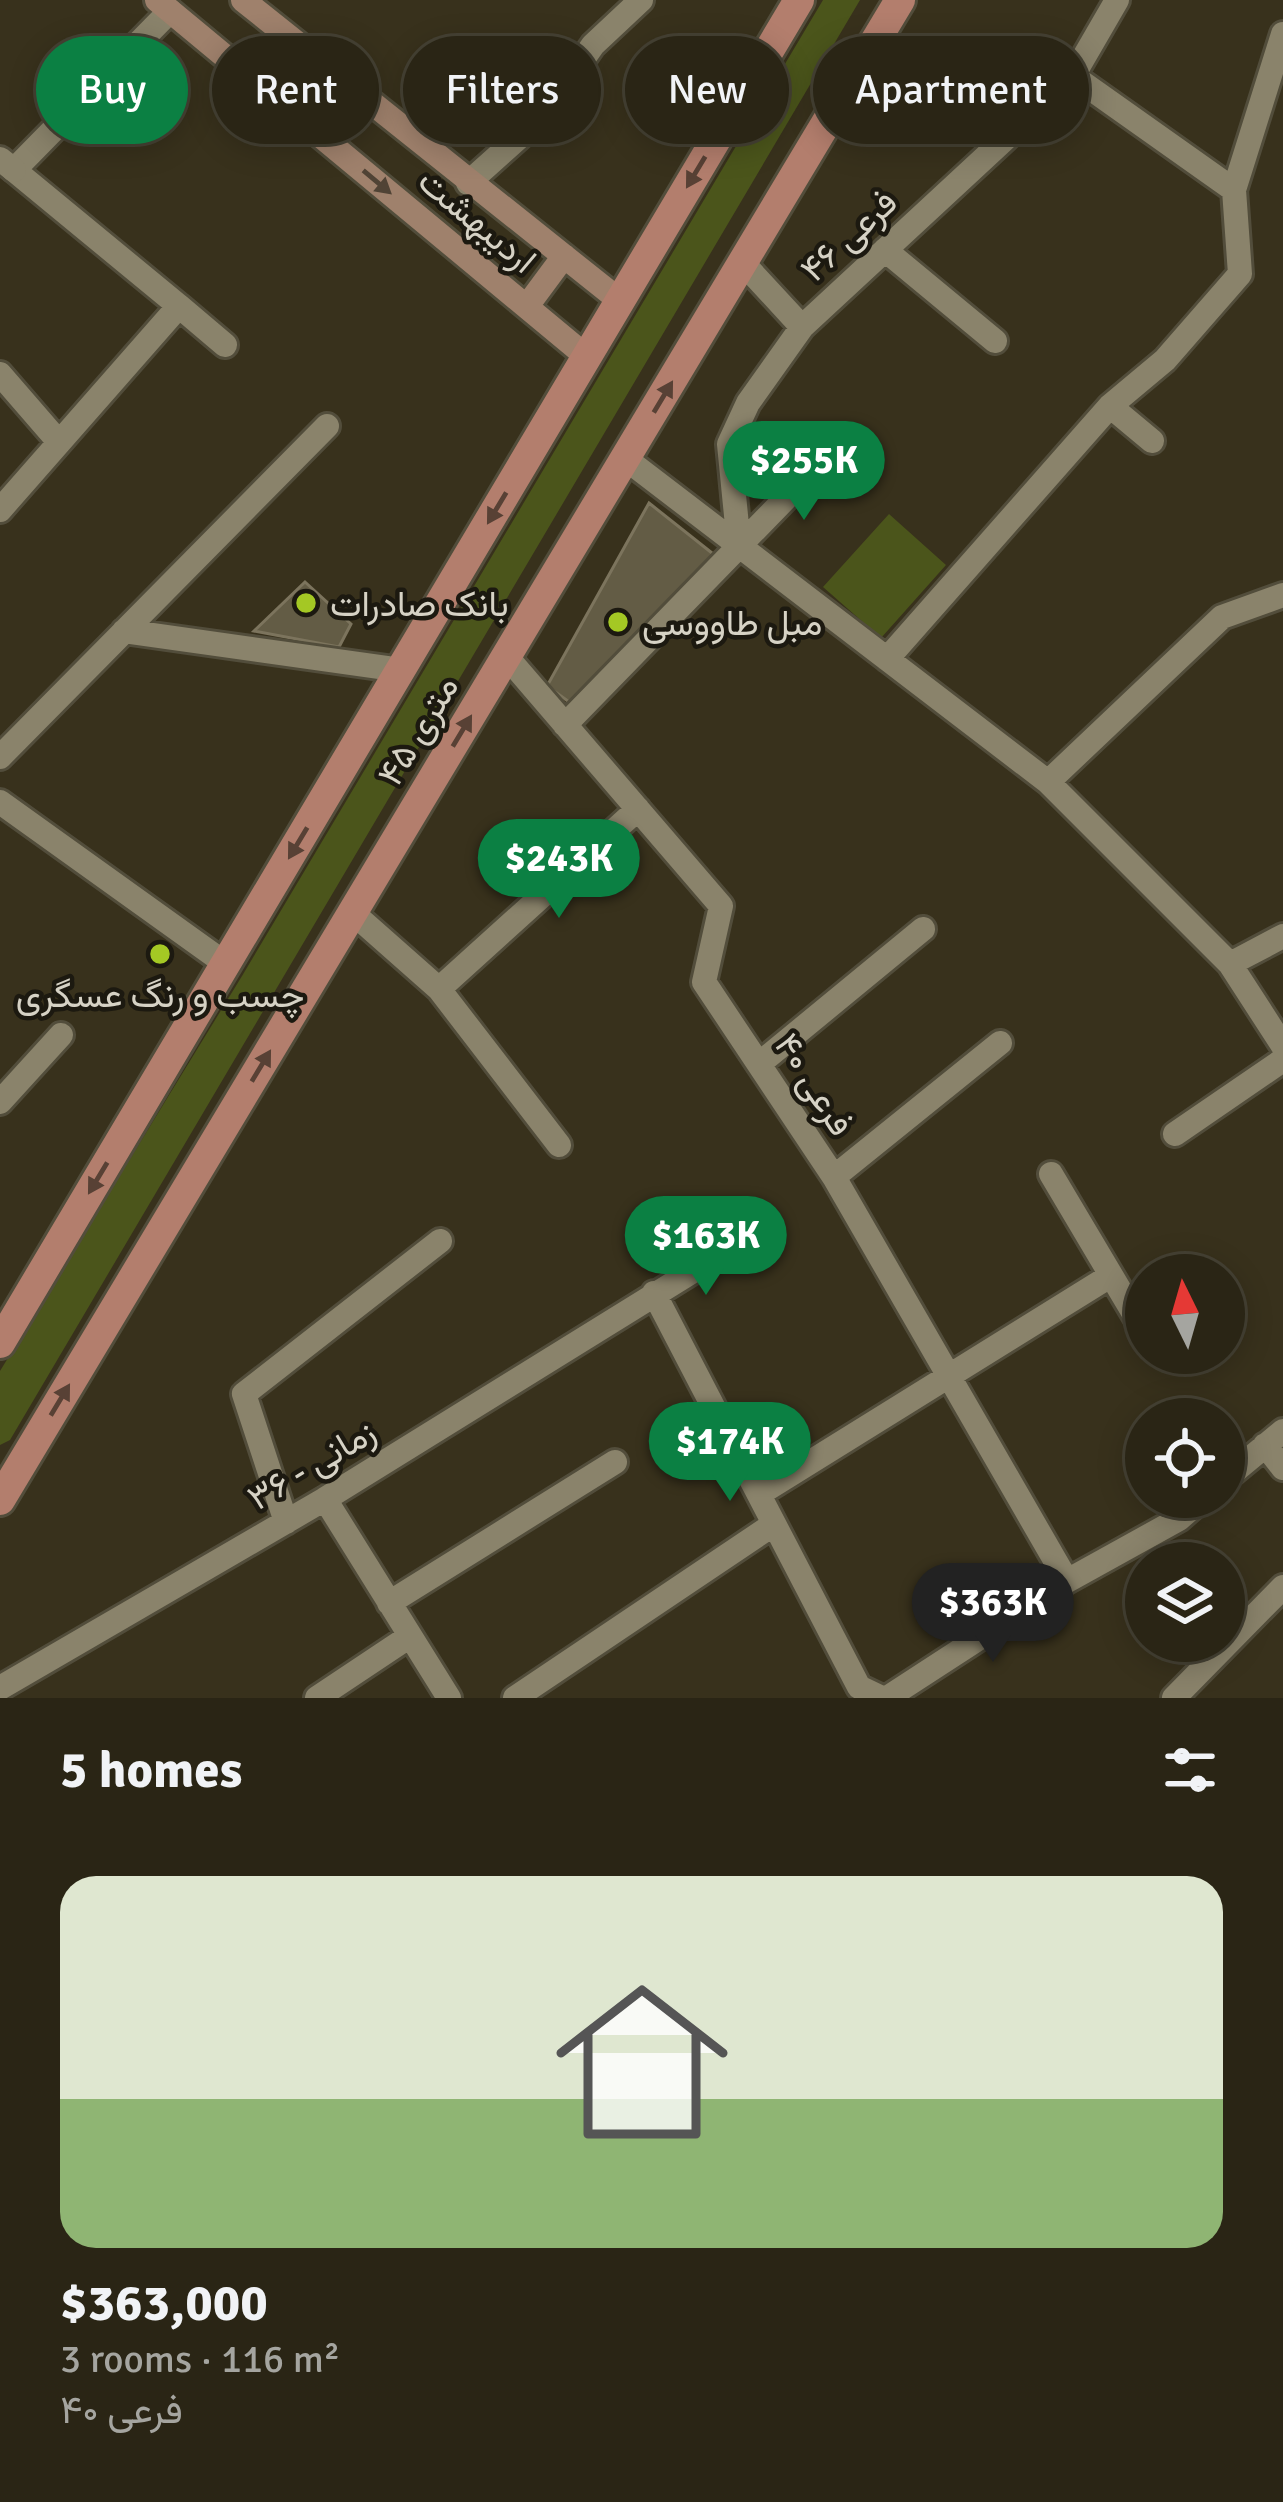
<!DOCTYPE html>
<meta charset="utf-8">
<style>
:root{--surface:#2a2515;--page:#363122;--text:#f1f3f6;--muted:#a5a5a0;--line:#464234;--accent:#0b8043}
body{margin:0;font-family:Signika,Vazirmatn,sans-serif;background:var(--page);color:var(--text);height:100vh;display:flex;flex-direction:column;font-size:45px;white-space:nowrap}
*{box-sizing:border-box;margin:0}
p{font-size:39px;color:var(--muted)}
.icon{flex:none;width:66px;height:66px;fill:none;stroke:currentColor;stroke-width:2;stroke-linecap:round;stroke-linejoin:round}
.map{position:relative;height:1698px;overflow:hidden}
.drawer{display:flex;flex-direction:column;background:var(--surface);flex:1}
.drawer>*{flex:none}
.guide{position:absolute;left:36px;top:36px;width:1212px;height:108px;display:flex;gap:24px}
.needle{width:78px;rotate:355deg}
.fabs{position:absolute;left:1125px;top:1254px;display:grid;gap:24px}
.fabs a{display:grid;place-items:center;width:120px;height:120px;border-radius:50%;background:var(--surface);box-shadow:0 6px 30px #0003,0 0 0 3px var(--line);font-size:60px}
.price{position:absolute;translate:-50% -102px;padding:0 27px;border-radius:42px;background:var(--accent);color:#fff;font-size:39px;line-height:78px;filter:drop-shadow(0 3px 6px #0008)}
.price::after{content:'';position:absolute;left:50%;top:72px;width:36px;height:27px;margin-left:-18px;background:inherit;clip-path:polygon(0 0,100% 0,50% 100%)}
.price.active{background:#222;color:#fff}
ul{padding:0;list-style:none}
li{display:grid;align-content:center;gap:24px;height:636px;padding:0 60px}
li span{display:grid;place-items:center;height:372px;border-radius:36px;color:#555}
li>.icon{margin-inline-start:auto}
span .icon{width:216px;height:216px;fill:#fffc;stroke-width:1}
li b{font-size:51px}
h2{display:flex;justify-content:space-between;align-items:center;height:144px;padding:0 60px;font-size:51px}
.chip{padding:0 42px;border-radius:54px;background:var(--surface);box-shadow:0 6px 30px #0003,0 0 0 3px var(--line);font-size:42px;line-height:108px}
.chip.active{background:var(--accent);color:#fff}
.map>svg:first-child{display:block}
.green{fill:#4b551b}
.building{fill:#635c45;stroke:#7c745d;stroke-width:3}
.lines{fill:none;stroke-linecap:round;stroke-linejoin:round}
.minor-casing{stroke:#524d3b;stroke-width:30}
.tertiary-casing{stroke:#524d3b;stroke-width:30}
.secondary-casing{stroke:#524d3b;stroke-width:30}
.primary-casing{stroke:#524d3b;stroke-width:36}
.minor{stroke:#8a836b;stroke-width:24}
.tertiary{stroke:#8a836b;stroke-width:24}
.secondary{stroke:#9f816c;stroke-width:24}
.primary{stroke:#b37e6d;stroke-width:30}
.oneway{fill:#584135}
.oneway2{fill:#504335}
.poi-dot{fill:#a4c824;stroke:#1c1910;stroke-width:4.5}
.labels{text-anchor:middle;stroke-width:9;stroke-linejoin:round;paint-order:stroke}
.street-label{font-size:36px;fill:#d6d2c5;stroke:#1c1910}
.poi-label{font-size:36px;fill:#d6d2c5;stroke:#1c1910;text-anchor:start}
</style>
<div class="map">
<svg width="1283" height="1698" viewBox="0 0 1283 1698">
<rect width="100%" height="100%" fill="#38311c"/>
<!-- green -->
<path class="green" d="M823,0H860L10,1440L0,1445V1371L242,976Z
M889,514L946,565L881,638L823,587Z"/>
<!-- building -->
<path class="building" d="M649,503L717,557L572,704L547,686Z
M305,582L351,624L339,647L254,631Z"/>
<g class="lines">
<!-- minor casing -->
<g class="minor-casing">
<path id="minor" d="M1073,76L1117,0
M468,183L544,115L593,45L641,0
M885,250L995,341
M743,263L802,327L1073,76L1234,190
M179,306L225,345
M0,374L58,441
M1110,406L1152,441
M626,459L1048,782L1230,964L1283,1046
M0,510L179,306L14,170L170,11
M739,546L729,444L748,403L802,327
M124,631L401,670
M507,657L721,906L704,982L834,1177L1067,1581
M887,659L1110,406L1165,360L1240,274L1234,190L1283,34
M565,725L825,458
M0,757L327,426
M1048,782L1222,617L1283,595
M0,802L226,964
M353,913L439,989L559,1145
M1230,964L1283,936
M439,989L638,809
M759,1064L923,929
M0,1102L61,1035
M1175,1134L1283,1060
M1051,1174L1143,1329
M834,1177L1000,1043
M654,1293L859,1687L882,1698
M1265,1445L1283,1468
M1224,1480L1283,1431
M759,1494L1110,1276
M325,1499L449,1698
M286,1522L244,1394L440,1241
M389,1603L615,1462
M0,1688L325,1499L727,1250
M317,1698L410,1636
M515,1698L774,1524
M887,1698L1067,1581L1179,1519L1204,1497
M1174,1698L1283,1587"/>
</g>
<!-- tertiary casing -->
<g class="tertiary-casing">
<path id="tertiary" d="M0,159L14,170"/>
</g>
<!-- secondary casing -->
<g class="secondary-casing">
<path id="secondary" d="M157,0L587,357
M243,0L619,300
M527,306L564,256"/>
</g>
<!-- primary casing -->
<g class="primary-casing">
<path id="primary" d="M0,1343L799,0
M0,1500L900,0"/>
</g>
<!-- minor -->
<use href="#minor" class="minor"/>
<!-- tertiary -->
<use href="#tertiary" class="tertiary"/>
<!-- secondary -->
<use href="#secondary" class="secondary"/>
<!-- primary -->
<use href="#primary" class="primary"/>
</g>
<!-- one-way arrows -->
<defs><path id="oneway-solid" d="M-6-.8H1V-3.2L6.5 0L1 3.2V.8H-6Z" transform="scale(3)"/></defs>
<g class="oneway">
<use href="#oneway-solid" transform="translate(696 172) rotate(121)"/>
<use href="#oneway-solid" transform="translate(663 397) rotate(-59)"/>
<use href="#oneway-solid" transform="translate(497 508) rotate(121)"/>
<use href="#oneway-solid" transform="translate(462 731) rotate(-59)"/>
<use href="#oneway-solid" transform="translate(298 843) rotate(121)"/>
<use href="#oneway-solid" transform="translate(261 1066) rotate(-59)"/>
<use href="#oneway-solid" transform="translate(98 1178) rotate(121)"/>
<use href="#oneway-solid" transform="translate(60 1400) rotate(-59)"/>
</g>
<use class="oneway2" href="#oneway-solid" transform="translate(377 182) rotate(40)"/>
<!-- markers -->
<g class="poi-dot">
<circle cx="306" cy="603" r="12"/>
<circle cx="618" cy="622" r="12"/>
<circle cx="160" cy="954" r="12"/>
</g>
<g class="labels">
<!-- street labels -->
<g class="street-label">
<text transform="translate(478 220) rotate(40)" y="13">اردیبهشت</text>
<text transform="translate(848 235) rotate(-43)" y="13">فرعی ۴۶</text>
<text transform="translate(417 730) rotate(-59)" y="13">۴۵ متری</text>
<text transform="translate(815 1084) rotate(57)" y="13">فرعی ۴۰</text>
<text transform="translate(311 1464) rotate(-31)" y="13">۳۶ - زمانی</text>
</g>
<!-- poi labels -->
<g class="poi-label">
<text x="330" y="616">بانک صادرات</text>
<text x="642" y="635">مبل طاووسی</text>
<text x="160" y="1007" text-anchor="middle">چسب و رنگ عسگری</text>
</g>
</g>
</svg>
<div class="fabs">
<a><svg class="needle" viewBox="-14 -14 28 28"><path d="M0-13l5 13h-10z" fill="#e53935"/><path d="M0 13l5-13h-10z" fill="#a5a5a0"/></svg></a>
<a><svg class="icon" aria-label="locate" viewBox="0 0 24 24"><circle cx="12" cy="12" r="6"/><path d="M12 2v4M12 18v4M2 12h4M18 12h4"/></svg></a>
<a><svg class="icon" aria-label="layers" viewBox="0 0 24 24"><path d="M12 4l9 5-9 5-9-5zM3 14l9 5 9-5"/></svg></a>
</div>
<b class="price" style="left:804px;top:523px">$255K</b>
<b class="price" style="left:559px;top:921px">$243K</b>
<b class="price" style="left:706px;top:1298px">$163K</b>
<b class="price" style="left:730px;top:1504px">$174K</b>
<b class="price active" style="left:993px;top:1665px">$363K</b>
<div class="guide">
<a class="chip active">Buy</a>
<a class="chip">Rent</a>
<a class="chip">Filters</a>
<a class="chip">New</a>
<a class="chip">Apartment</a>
</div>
</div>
<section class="drawer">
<h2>5 homes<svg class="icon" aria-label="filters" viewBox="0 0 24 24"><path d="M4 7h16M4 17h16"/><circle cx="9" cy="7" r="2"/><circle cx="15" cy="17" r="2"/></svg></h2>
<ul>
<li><span style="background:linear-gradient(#dfe7d0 60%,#8fb573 0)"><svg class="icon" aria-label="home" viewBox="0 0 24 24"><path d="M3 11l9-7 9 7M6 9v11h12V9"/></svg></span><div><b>$363,000</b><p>3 rooms · 116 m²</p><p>فرعی ۴۰</p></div></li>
</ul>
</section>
